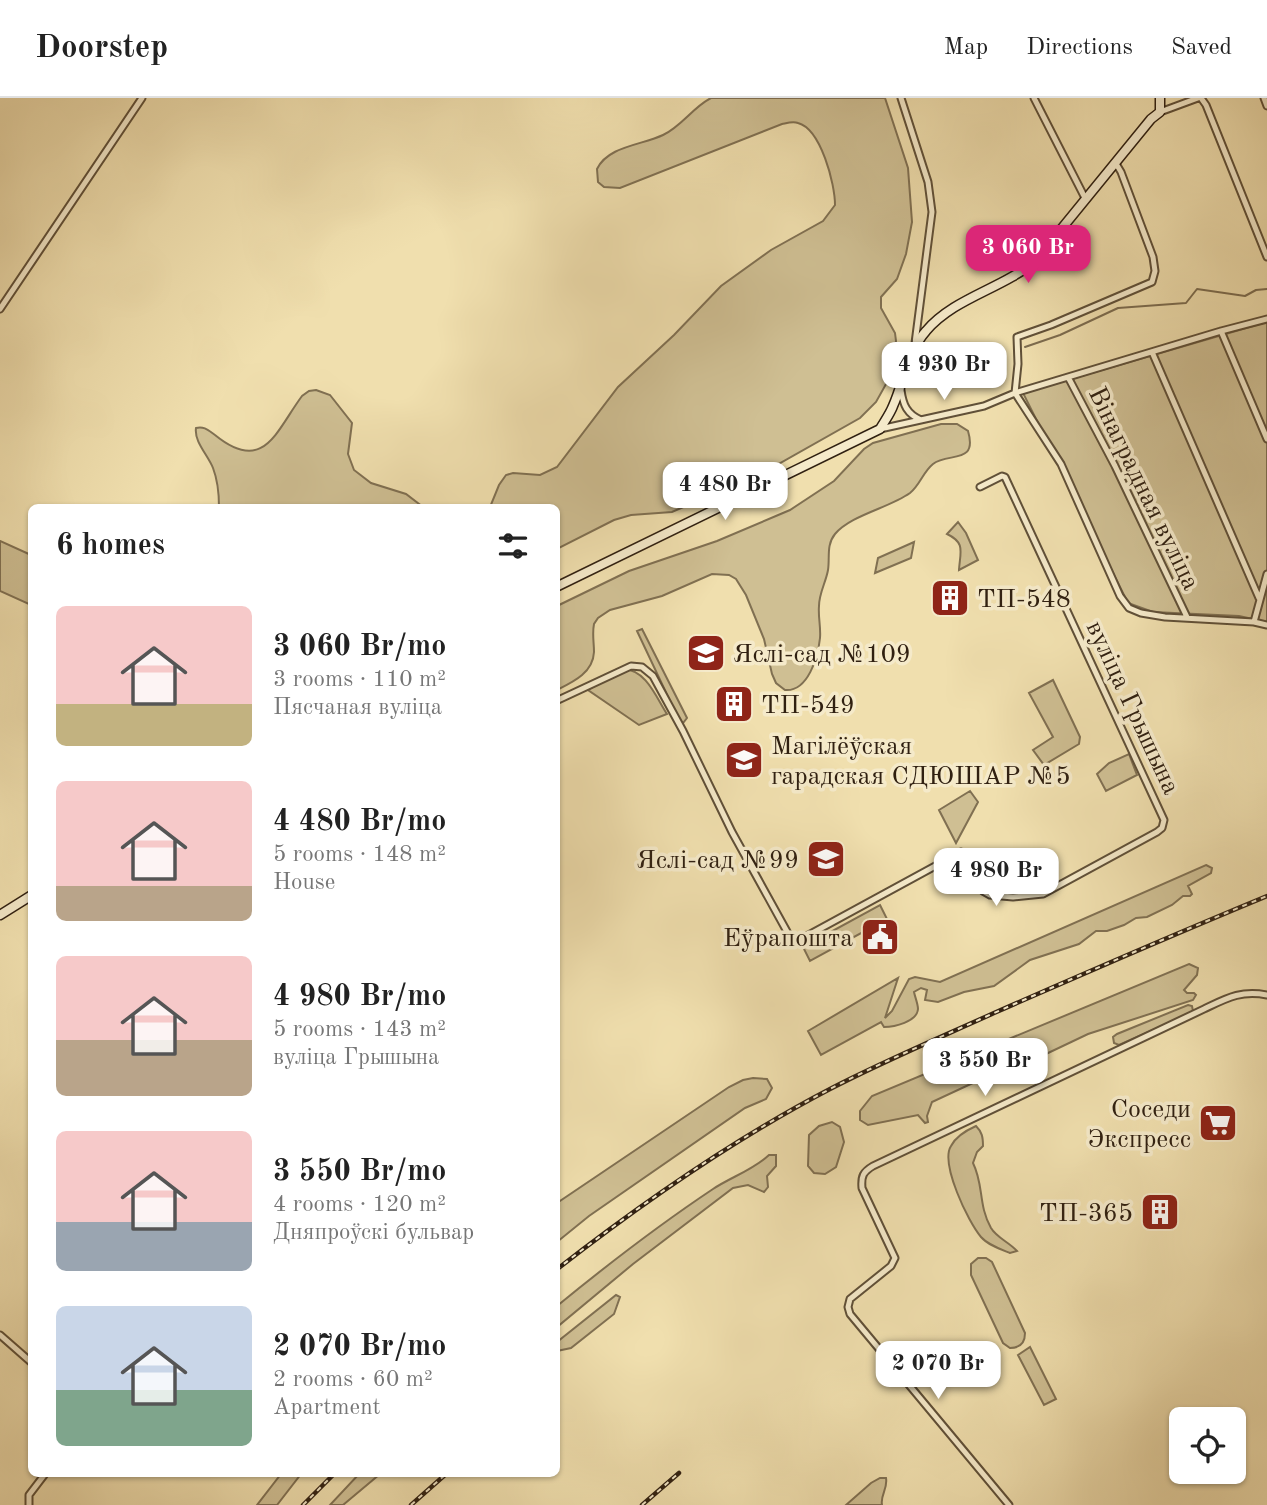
<!DOCTYPE html>
<meta charset="utf-8">
<style>
:root{--surface:#fff;--page:#f6f6f6;--text:#222;--muted:#767676;--line:#e0e0e0;--accent:#db2777}
body{margin:0;font-family:"Old Standard TT",serif;background:var(--page);color:var(--text);height:100vh;display:flex;flex-direction:column;font-size:26px;white-space:nowrap}
*{box-sizing:border-box;margin:0}
p{font-size:23px;color:var(--muted)}
.icon{flex:none;width:38px;height:38px;fill:none;stroke:currentColor;stroke-width:2;stroke-linecap:round;stroke-linejoin:round}
.map{position:relative;flex:1;overflow:hidden}
.drawer{position:absolute;left:28px;top:406px;width:532px;height:973px;display:flex;flex-direction:column;background:var(--surface);border-radius:10px;box-shadow:0 2px 5px #0004}
.drawer>*{flex:none}
.buttons{position:absolute;left:1169px;top:1309px;display:grid;gap:14px}
.buttons a{display:grid;place-items:center;width:77px;height:77px;border-radius:10px;background:var(--surface);box-shadow:0 2px 5px #0004;font-size:35px}
.price{position:absolute;translate:-50% -60px;padding:0 16px;border-radius:14px;background:#fff;color:#222;font-size:23px;line-height:46px;filter:drop-shadow(0 2px 4px #0008)}
.price::after{content:'';position:absolute;left:50%;top:42px;width:21px;height:16px;margin-left:-10px;background:inherit;clip-path:polygon(0 0,100% 0,50% 100%)}
.price.current{background:var(--accent);color:#fff}
ul{padding:0;list-style:none}
li{display:flex;align-items:center;gap:21px;height:175px;padding:0 28px}
li span{display:grid;place-items:center;flex:none;width:196px;height:140px;border-radius:10px;color:#555}
li>.icon{margin-inline-start:auto}
span .icon{width:84px;height:84px;fill:#fffc;stroke-width:1}
li b{font-size:30px}
h2{display:flex;justify-content:space-between;align-items:center;height:84px;padding:0 28px;font-size:30px}
header{display:flex;align-items:center;gap:42px;box-sizing:border-box;height:98px;padding:0 35px;background:var(--surface);border-bottom:2px solid var(--line)}
header strong{font-size:33px}
nav{display:flex;gap:38px;margin-inline-start:auto;font-size:24px}
.map>svg:first-child{display:block}
.green{fill:#cfbf93;stroke:#807052;stroke-width:2}
.lines{fill:none;stroke-linecap:round;stroke-linejoin:round}
.stream{stroke:#7c6c4f;stroke-width:2}
.street-casing{stroke:#605038;stroke-width:9}
.secondary-casing{stroke:#302011;stroke-width:11}
.street{stroke:#f5eaca;stroke-width:5}
.secondary{stroke:#f5eaca;stroke-width:8}
.rail-casing{stroke:#302011;stroke-width:4.5}
.rail{stroke:#f5eaca;stroke-width:2;stroke-dasharray:5;stroke-linecap:butt}
.labels{text-anchor:middle;stroke-width:7;stroke-linejoin:round;paint-order:stroke}
.street-label{font-size:26px;fill:#302011;stroke:#f5eaca}
.poi-label{font-size:26px;fill:#302011;stroke:#f5eaca;text-anchor:start}
</style>
<header>
<strong>Doorstep</strong>
<nav><a>Map</a><a>Directions</a><a>Saved</a></nav>
</header>
<div class="map">
<svg width="1267" height="1407" viewBox="0 0 1267 1407">
<rect width="100%" height="100%" fill="#f0dfae"/>
<filter id="stains"><feTurbulence type="fractalNoise" baseFrequency=".00286" numOctaves="4"/><feColorMatrix values="0 0 0 0 .2 0 0 0 0 .09 0 0 0 0 .02 0 0 0 .5 -.17"/></filter>
<radialGradient id="worn" r=".72"><stop offset=".6" stop-color="#630" stop-opacity="0"/><stop offset="1" stop-color="#630" stop-opacity=".3"/></radialGradient>
<!-- green -->
<path class="green" d="M711,0H885L908,70L912,124L906,156L897,181L881,199V210L895,235L896,243L890,279L876,304L860,320L766,373L672,414L631,417L614,422L557,451L556,410L490,409L499,387L506,377L513,375L540,377L557,369L618,289L674,237L721,188L771,152L823,123L835,107C835,86 821,31 798,25C793,23 787,25 782,26L620,90L604,89L598,84L597,71C608,48 642,47 663,37C682,28 693,9 711,0Z
M1267,224V524L1239,518L1153,514L1128,505L1023,295Z
M316,292L330,297L352,325L348,356L354,372L371,385L406,396L423,409H219C219,396 218,383 213,370C208,357 194,344 196,330C204,328 208,332 215,337C264,377 276,333 302,298L309,293Z
M941,326H957L968,333C978,367 948,354 933,366C923,374 920,387 910,395C889,410 851,417 835,436C826,447 830,460 828,472C826,484 819,495 819,508C818,519 821,529 820,540C818,559 808,594 785,592L776,585L772,576L764,541L746,497L736,481L729,477L712,476L662,498L610,512L598,520L594,526C592,536 594,544 594,554C593,575 573,584 557,592V508L629,473L717,443L790,412L834,383L864,351L873,345Z
M958,424L966,435L978,462L959,472C960,454 966,445 947,436Z
M0,443L31,457V507L0,493Z
M914,444L911,460L875,475L878,460Z
M642,531L687,620L683,625L679,622L637,533Z
M624,571C646,572 656,599 667,616L639,627L588,592Z
M1053,582L1080,639L1079,646L1044,667L1033,652L1053,639L1029,595Z
M1129,656L1137,677L1106,693L1097,676L1109,665Z
M970,693L978,704L956,745L939,712Z
M1206,767L1212,770L1211,775L1188,788L1192,796L1190,798H1183L1172,807L1147,819L1136,820L1124,827L1107,833H1096L1079,846L1030,862L994,888L964,894L938,904L925,902L927,892L921,890L914,894C915,899 918,906 918,911C917,924 894,929 884,929L881,924L821,957L808,933L898,880L885,920L892,913L909,881L915,879L940,884Z
M880,807L887,821L810,863L803,849Z
M1189,866L1198,870L1197,877L1184,892L1187,895H1194L1196,897L1193,902L1088,936L1025,966L990,977L932,1004L927,1018L928,1024L925,1025L918,1017L868,1027L860,1022V1013L872,998Z
M1188,907L1192,908L1193,913L1189,916L1119,947L1114,945L1113,939L1117,936Z
M753,980L767,981L772,990L766,1001L745,1010L589,1118L557,1144V1105L729,989L743,982Z
M832,1024L840,1029L844,1044L836,1069L825,1076L814,1075L808,1068L809,1037L819,1028Z
M976,1028C982,1034 983,1039 983,1048L977,1054L973,1065C984,1087 978,1107 991,1130C997,1140 1009,1144 1017,1153L1010,1155C1000,1151 988,1147 981,1139C968,1124 940,1065 951,1048C956,1038 967,1032 976,1028Z
M769,1057H776V1068L767,1078L768,1089L764,1094L748,1087L733,1090L633,1166L557,1229V1208C607,1167 659,1127 713,1091C731,1079 753,1072 769,1057Z
M978,1160H986L992,1164L1025,1235C1025,1245 1020,1250 1010,1250L1003,1245L971,1177V1166Z
M616,1197L620,1199L614,1216L571,1250L557,1253V1244Z
M1030,1249L1056,1301L1044,1307L1018,1257Z
M281,1376H301L277,1407H257Z
M359,1376H380L343,1407H330Z
M880,1380H886C888,1391 880,1397 882,1407H846L871,1385Z"/>
<g class="lines">
<!-- stream -->
<path class="stream" d="M1025,249L1060,237L1118,210L1186,205L1197,191L1245,198L1256,192L1267,191"/>
<!-- street casing -->
<g class="street-casing">
<path id="street" d="M901,0L928,84L932,114L915,245
M1034,0L1085,100
M1201,0L1206,7L1267,159
M1264,0L1267,8
M1160,14L1198,0
M1115,64L1121,74L1153,159L1155,173L1152,184L1051,227L1017,239L1018,266L1015,295L1061,366L1120,498L1129,510L1141,515L1165,519L1254,524L1267,527
M0,211L142,0
M1221,233L1267,341
M1152,254L1259,500
M1068,279L1115,368L1187,519
M901,292C903,307 907,316 921,322
M880,331L984,308L1015,295L1221,233L1267,221
M1254,524L1267,476
M556,603L631,568L642,569L653,578L683,633L732,734L790,839L795,841L803,840L961,754L983,793L990,797L1013,799L1043,796L1157,734L1162,730L1164,722L1005,379L1002,378L980,389
M0,1237L32,1265
M29,1407V1397L45,1376
M1009,1407L850,1216L848,1209L850,1201L891,1168L895,1160L862,1090C861,1078 863,1074 873,1068L1204,911C1227,900 1241,892 1267,897"/>
</g>
<!-- secondary casing -->
<g class="secondary-casing">
<path id="secondary" d="M556,489L880,331C884,324 890,316 893,308C904,283 908,253 926,233C955,199 1003,191 1036,162L1151,21L1160,14V0
M0,817L32,797"/>
</g>
<!-- street -->
<use href="#street" class="street"/>
<!-- secondary -->
<use href="#secondary" class="secondary"/>
<!-- rail casing -->
<g class="rail-casing">
<path id="rail" d="M556,1172C642,1105 734,1041 830,991C884,963 939,940 994,915C1085,875 1175,836 1267,798
M303,1407L334,1376
M411,1407L446,1376
M642,1407L679,1375"/>
</g>
<!-- rail -->
<use href="#rail" class="rail"/>
</g>
<!-- icons -->
<defs>
<g id="building-square" transform="scale(2.0125)"><rect x="-9" y="-9" width="18" height="18" rx="4" fill="#8f2418" stroke="#f5eaca"/><path d="M-4-6H4V6H1V3H-1V6H-4ZM-2.5-4.3h1.7v1.8h-1.7ZM.8-4.3h1.7v1.8H.8ZM-2.5-1h1.7V.8h-1.7ZM.8-1h1.7V.8H.8Z" fill="#fff"/></g>
<g id="school-square" transform="scale(2.0125)"><rect x="-9" y="-9" width="18" height="18" rx="4" fill="#8f2418" stroke="#f5eaca"/><path d="M0-5L7-2L0 1L-7-2ZM-4 1L0 2.5L4 1V4Q0 6-4 4Z" fill="#fff"/></g>
<g id="civic-square" transform="scale(2.0125)"><rect x="-9" y="-9" width="18" height="18" rx="4" fill="#8f2418" stroke="#f5eaca"/><path d="M-.6-6.5H3V-4.5H.6V-3L4-1V1h2V6H-6V1h2V-1L-.6-3ZM-1.2 2.5V6h2.4V2.5Z" fill="#fff"/></g>
<g id="supermarket-square" transform="scale(2.0125)"><rect x="-9" y="-9" width="18" height="18" rx="4" fill="#8f2418" stroke="#f5eaca"/><path d="M-6-5.5h2.5l.6 2H6L4.5 2H-2.5L-4.4-4H-6ZM-1.5 3.2a1.3 1.3 0 1 0 .1 0ZM3 3.2a1.3 1.3 0 1 0 .1 0Z" fill="#fff"/></g>
</defs>
<g fill-rule="evenodd">
<use href="#building-square" x="950" y="500"/>
<use href="#school-square" x="706" y="555"/>
<use href="#building-square" x="734" y="606"/>
<use href="#school-square" x="744" y="662"/>
<use href="#school-square" x="826" y="761"/>
<use href="#civic-square" x="880" y="839"/>
<use href="#supermarket-square" x="1218" y="1025"/>
<use href="#building-square" x="1160" y="1114"/>
</g>
<g class="labels">
<!-- street labels -->
<g class="street-label">
<text transform="translate(1145 390) rotate(64)" y="9">Вінаградная вуліца</text>
<text transform="translate(1134 609) rotate(65)" y="9">вуліца Грышына</text>
</g>
<!-- poi labels -->
<g class="poi-label">
<text x="977" y="509">ТП-548</text>
<text x="733" y="564">Яслі-сад №109</text>
<text x="761" y="615">ТП-549</text>
<text x="771" y="656">Магілёўская<tspan x="771" dy="30">гарадская СДЮШАР №5</tspan></text>
<text x="799" y="770" text-anchor="end">Яслі-сад №99</text>
<text x="853" y="848" text-anchor="end">Еўрапошта</text>
<text x="1191" y="1019" text-anchor="end">Соседи<tspan x="1191" dy="30">Экспресс</tspan></text>
<text x="1133" y="1123" text-anchor="end">ТП-365</text>
</g>
</g>
<rect width="100%" height="100%" filter="url(#stains)"/>
<rect width="100%" height="100%" fill="url(#worn)"/>
</svg>
<div class="buttons">
<a><svg class="icon" aria-label="locate" viewBox="0 0 24 24"><circle cx="12" cy="12" r="6"/><path d="M12 2v4M12 18v4M2 12h4M18 12h4"/></svg></a>
</div>
<b class="price current" style="left:1028px;top:187px">3 060 Br</b>
<b class="price" style="left:944px;top:304px">4 930 Br</b>
<b class="price" style="left:725px;top:424px">4 480 Br</b>
<b class="price" style="left:996px;top:810px">4 980 Br</b>
<b class="price" style="left:985px;top:1000px">3 550 Br</b>
<b class="price" style="left:938px;top:1303px">2 070 Br</b>
<section class="drawer">
<h2>6 homes<svg class="icon" aria-label="filters" viewBox="0 0 24 24"><path d="M4 7h16M4 17h16"/><circle cx="9" cy="7" r="2"/><circle cx="15" cy="17" r="2"/></svg></h2>
<ul>
<li><span style="background:linear-gradient(#f6c9c9 70%,#c2b280 0)"><svg class="icon" aria-label="home" viewBox="0 0 24 24"><path d="M3 11l9-7 9 7M6 9v11h12V9"/></svg></span><div><b>3 060 Br/mo</b><p>3 rooms · 110 m²</p><p>Пясчаная вуліца</p></div></li>
<li><span style="background:linear-gradient(#f6c9c9 75%,#b9a48a 0)"><svg class="icon" aria-label="home" viewBox="0 0 24 24"><path d="M3 11l9-7 9 7M6 9v11h12V9"/></svg></span><div><b>4 480 Br/mo</b><p>5 rooms · 148 m²</p><p>House</p></div></li>
<li><span style="background:linear-gradient(#f6c9c9 60%,#b9a48a 0)"><svg class="icon" aria-label="home" viewBox="0 0 24 24"><path d="M3 11l9-7 9 7M6 9v11h12V9"/></svg></span><div><b>4 980 Br/mo</b><p>5 rooms · 143 m²</p><p>вуліца Грышына</p></div></li>
<li><span style="background:linear-gradient(#f6c9c9 65%,#9aa5b1 0)"><svg class="icon" aria-label="home" viewBox="0 0 24 24"><path d="M3 11l9-7 9 7M6 9v11h12V9"/></svg></span><div><b>3 550 Br/mo</b><p>4 rooms · 120 m²</p><p>Дняпроўскі бульвар</p></div></li>
<li><span style="background:linear-gradient(#c9d6e8 60%,#7fa58c 0)"><svg class="icon" aria-label="home" viewBox="0 0 24 24"><path d="M3 11l9-7 9 7M6 9v11h12V9"/></svg></span><div><b>2 070 Br/mo</b><p>2 rooms · 60 m²</p><p>Apartment</p></div></li>
</ul>
</section>
</div>
